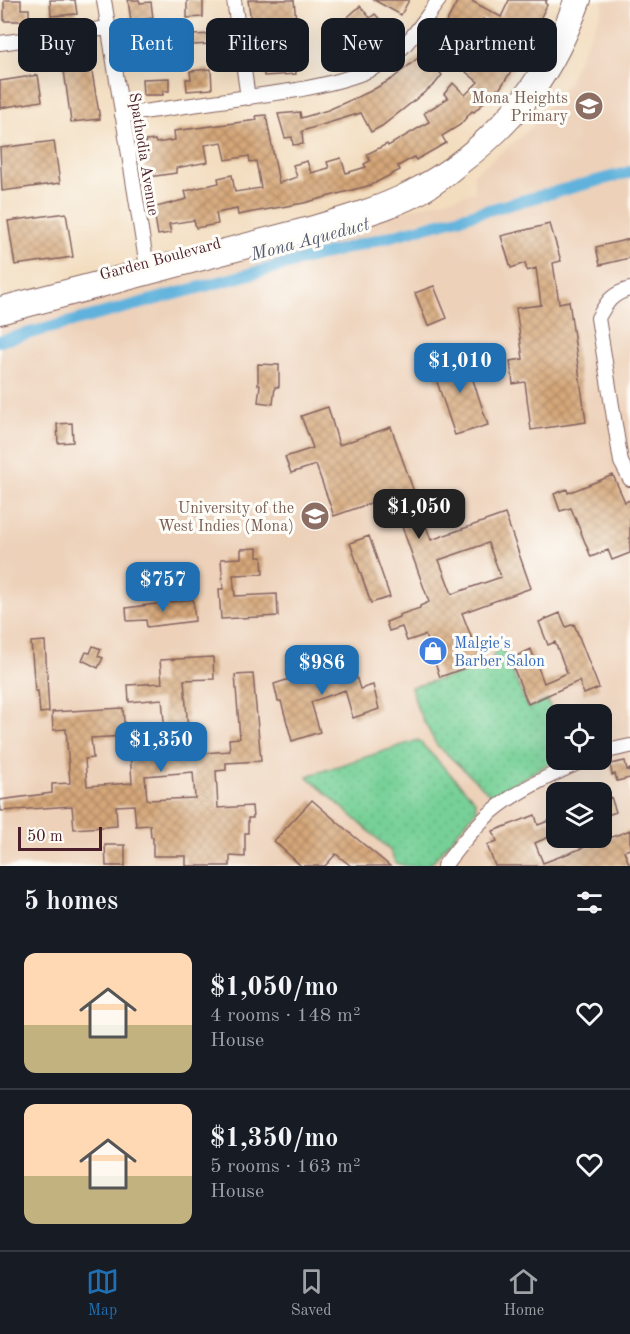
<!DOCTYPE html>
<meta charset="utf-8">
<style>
:root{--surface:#171b24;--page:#20242c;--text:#f1f3f6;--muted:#9ea1a6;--line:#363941;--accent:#1f6fb2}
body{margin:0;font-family:"Old Standard TT",serif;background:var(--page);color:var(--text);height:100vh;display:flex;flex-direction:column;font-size:22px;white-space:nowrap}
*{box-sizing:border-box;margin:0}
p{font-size:20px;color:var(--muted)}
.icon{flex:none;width:33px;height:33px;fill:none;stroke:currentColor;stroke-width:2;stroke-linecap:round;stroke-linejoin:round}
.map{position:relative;height:866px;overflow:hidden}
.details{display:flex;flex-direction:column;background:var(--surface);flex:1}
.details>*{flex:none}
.top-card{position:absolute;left:18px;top:18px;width:594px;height:54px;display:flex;gap:12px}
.buttons{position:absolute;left:546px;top:704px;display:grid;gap:12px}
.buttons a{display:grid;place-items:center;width:66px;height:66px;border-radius:12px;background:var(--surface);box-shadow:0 6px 24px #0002;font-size:30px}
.scale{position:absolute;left:18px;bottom:15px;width:84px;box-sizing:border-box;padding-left:6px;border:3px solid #4a1f2b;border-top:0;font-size:16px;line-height:21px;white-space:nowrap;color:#4a1f2b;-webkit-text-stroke:4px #fdfcf7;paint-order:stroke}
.price{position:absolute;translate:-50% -51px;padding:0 14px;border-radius:12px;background:var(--accent);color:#fff;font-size:20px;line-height:39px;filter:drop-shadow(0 2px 3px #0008)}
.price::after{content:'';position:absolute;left:50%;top:36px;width:18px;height:14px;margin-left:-9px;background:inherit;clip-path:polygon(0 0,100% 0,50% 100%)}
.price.on{background:#222;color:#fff}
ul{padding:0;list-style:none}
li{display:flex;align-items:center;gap:18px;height:150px;padding:0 24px}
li+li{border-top:2px solid var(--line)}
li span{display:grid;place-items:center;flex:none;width:168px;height:120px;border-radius:12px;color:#555}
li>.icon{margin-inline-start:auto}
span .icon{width:72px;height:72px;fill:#fffc;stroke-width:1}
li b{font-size:26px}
h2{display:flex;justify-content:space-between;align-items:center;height:72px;padding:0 24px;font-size:26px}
.pill{padding:0 21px;border-radius:12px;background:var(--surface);box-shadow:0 6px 24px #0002;font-size:21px;line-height:54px}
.pill.on{background:var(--accent);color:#fff}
.menu{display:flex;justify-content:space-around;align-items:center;height:84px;border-top:2px solid var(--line);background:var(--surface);font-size:16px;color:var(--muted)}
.menu a{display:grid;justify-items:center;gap:3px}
.menu .on{color:var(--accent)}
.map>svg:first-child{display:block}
.built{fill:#edd1b9;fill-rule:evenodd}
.garden{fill:url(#garden-dots);stroke:#607861;stroke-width:1.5}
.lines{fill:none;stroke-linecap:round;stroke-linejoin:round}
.canal{stroke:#61b2dc;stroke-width:12}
.building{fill:url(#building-cross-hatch);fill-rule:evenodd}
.minor-casing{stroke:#85625f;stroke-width:16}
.minor{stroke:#fff;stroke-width:14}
.labels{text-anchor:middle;stroke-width:6;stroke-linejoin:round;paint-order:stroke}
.education-label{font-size:16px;fill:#785e54;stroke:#fdfcf7;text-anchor:end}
.street-label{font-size:16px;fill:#4a1f2b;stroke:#fdfcf7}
.shop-label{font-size:16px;fill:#366cbe;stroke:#fdfcf7;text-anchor:start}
.water-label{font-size:18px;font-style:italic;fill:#535a72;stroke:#fdfcf7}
</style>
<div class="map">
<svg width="630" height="866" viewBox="0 0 630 866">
<defs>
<pattern id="garden-dots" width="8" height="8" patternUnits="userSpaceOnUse" patternTransform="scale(1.5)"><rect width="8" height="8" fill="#76d097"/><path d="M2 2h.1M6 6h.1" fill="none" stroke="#68b282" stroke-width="1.8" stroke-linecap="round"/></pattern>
<pattern id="building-cross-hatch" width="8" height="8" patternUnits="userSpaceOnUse" patternTransform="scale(1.5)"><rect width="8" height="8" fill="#d5a779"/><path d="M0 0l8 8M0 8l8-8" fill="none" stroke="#af8763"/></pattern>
</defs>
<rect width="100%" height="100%" fill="#fdfcf7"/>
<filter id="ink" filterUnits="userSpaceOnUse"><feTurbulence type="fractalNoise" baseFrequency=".0167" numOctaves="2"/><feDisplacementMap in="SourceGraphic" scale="12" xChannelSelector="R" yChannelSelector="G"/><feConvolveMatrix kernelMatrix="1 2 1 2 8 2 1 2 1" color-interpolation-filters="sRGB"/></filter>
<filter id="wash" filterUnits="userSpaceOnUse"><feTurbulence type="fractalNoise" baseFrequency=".008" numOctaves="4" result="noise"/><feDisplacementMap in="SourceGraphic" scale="24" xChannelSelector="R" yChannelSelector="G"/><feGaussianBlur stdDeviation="1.35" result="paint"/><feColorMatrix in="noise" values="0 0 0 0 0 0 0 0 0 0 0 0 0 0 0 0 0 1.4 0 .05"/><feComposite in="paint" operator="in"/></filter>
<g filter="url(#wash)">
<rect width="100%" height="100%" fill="#f3ddbf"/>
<!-- built -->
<path class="built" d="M604,0H630V866H0V318L475,192L473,175L529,130L567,83L601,13ZM556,714H602V759H556ZM556,792H602V837H556Z"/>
<!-- garden -->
<path class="garden" d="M498,647L504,652L528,708L548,700L556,724L557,759L492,796L436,744L418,710L411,687L487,667Z
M418,740L475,800L477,809L429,866H406L396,863L389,849L307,776Z"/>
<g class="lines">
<!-- canal -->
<path class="canal" d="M0,341L630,172"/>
</g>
<g id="blocks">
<!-- building -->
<path class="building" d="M4,0H21V9H29V21H4Z
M50,0H75L77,14L51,16Z
M128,0H139L140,3L151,2L153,18L131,21Z
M187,0H203V17L187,18Z
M248,0H294L298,41H294L296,74L264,76L262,49H258L257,34H253Z
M374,0H409L401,15Z
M458,0H470L501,17L509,0H547L545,3L547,5L533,33L537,36L518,67L515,66L498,91L497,89L474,112L472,111L460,125L442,136L446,143L416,160L414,157L398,166L400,170L371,185L304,203L253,212L238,215L237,209L216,213L218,224L196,228L194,220L169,224L171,233L158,235L154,211L156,210V207L187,199L185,191L219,183L218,178L232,175L235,192L261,188L256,161L250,162L249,156L226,160L222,142L205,145L208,162L176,168V173L149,177L147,167L144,168L141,154L147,153L145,141L155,140L156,143L175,140L174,131L257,120L256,116L266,115L279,183L297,177L293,165L307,161L311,173L329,168L327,162L341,158L346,173L366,167L364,164L370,161L367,154L387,144L388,146L429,122L424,113L448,98L444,94L453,83L465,95L478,82L466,72L469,69L467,67L475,57L478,59L481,55L486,60L498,41L495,38L501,29L483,19L475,33L472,32L449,64V57L431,41L437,32L440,34Z
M360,6L370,18L375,14L386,26L366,44L365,42L330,62L325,52L331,49L328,44L347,32L340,24Z
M212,34V44L193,45L192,35Z
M132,40L146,41L145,61L131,60Z
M424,53L442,75L435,84L382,126L371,132L361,113L302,131L303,144L293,145L292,137L285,138L278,114L300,112L301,118L328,110L369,92L392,79Z
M90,60L100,119L71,122L63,63Z
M211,69L212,89L187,91L186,79H191L190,71Z
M38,75L42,101L0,108V81Z
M169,78V91H163V95H143L142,79Z
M54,141L60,183L2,191L0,148Z
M66,213L73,257L15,265L8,221Z
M550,224L561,261L553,263L559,303L569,301L586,422L531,430L525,382L513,384L510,361L523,359L516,308L541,305L536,268L527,271L525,263L511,268L501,236Z
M630,239V258L600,265L596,247Z
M434,286L447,318L428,326L415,293Z
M464,353L488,425L455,435L431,364Z
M258,364L279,365V387H275L273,404L258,402L260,385H258Z
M328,407L339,445L391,427L431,540L505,514L531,588L462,613L472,639L476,638L484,661L440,677L425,635L407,641L402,627L389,631L386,622L399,617V615L420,608V606L429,602L391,496L334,516L316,465L291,473L285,457L313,448L301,416ZM488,543L501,577L452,594L439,560Z
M72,423L73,442L58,443L57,424Z
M613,475L625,502L630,500V553L612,560L608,550L591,557L571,508L560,511L554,494L567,489L568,493Z
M369,536L390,597L371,603L350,543Z
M257,548V557H262L263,574L233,575L235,596L277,594L278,616L221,619L219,589H223L221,559L241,558V549Z
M193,599L195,621L147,627L146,620L127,621L126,608Z
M560,613L566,627L574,624L599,688L584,694L579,681L528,704L510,659L531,649L544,683L567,673L555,642L548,645L539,622Z
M45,641L49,712L40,713L38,691H35L31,642Z
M93,646L101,649L98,656L103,658L98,668L82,660L86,652L90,653Z
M213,657L214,679L184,680L190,754L230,751L229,739L240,738L235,675L253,674L261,761L226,763V770L216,771L218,808L252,806L253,818H248V833H245V857L230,856V866H186V856H153V837H151L150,825L136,826L134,805L116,806L117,826L74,829L72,806L1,811L0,800L52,793V784L70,783L66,729L53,730L52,712L123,708L125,736L91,738L93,758L85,759L87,786L132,783L130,751L143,750V757L167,755L162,699L129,702L128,685L162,683L160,660ZM193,772L195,798L147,800L145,776Z
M351,659L360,689L373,685L379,709L353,718L345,690L311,702L320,732L292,741L281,701H278L274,684Z
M625,761L627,770L630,769V778L617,781L615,774L612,775L610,764Z
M611,797L616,812L602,817V801Z
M312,800L350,833L390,866H351L336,854L325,866H301L274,841Z
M535,815L538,825L556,818V834L535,843L543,863L630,830V849L624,851L630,866H495L487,845L497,841L493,831Z
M105,845H125V866H106Z"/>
</g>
</g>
<g filter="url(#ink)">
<use href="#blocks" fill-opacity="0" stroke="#85625f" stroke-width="1.5"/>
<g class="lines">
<!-- minor casing -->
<g class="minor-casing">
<path id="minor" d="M104,0L148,273
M234,0L248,98
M0,43L108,28
M122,115L297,90C329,84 376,74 399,51C414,37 426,17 439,0
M630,289C611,294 607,302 598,318L621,462L630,479
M0,304L309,224C343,214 377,205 408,189C484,151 544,80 571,0
M0,317L338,227C370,218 404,208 432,190C442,184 452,175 461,168C524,120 557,75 584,0
M602,752L630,746
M444,866C457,849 471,831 486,817C512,792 554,774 586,759"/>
</g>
<!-- minor -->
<use href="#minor" class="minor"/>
</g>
</g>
<!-- icons -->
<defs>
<g id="school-disc" transform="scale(1.5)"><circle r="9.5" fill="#8d6e63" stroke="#fdfcf7"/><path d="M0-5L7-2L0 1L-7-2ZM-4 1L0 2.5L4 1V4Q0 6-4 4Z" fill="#fff"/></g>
<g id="university-disc" transform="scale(1.5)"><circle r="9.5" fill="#8d6e63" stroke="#fdfcf7"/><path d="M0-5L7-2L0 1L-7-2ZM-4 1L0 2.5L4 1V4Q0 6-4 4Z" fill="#fff"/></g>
<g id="shop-disc" transform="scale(1.5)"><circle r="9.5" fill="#3f7fe0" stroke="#fdfcf7"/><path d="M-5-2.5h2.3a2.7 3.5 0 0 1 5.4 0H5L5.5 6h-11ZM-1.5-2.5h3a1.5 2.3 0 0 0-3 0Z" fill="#fff"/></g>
</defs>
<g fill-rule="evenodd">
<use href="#school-disc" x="589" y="106"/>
<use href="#university-disc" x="315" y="516"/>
<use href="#shop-disc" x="433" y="651"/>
</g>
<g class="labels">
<!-- education labels -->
<g class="education-label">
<text x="568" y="103">Mona Heights<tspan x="568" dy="18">Primary</tspan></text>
<text x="294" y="513">University of the<tspan x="294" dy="18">West Indies (Mona)</tspan></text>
</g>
<!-- street labels -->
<g class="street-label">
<text transform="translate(145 154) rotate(81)" y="6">Spathodia Avenue</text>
<text transform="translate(160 258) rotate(-15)" y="6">Garden Boulevard</text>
</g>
<!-- shop labels -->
<g class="shop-label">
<text x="454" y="648">Malgie's<tspan x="454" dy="18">Barber Salon</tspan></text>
</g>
<!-- water labels -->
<g class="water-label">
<text transform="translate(310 239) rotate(-15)" y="6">Mona Aqueduct</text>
</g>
</g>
</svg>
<div class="buttons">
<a><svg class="icon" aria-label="locate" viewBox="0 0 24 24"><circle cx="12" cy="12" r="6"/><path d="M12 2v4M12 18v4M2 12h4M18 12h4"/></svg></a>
<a><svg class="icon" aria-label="layers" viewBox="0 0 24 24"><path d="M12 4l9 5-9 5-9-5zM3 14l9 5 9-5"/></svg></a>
</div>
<div class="scale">50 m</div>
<b class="price" style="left:460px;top:394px">$1,010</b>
<b class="price on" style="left:419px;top:540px">$1,050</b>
<b class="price" style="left:163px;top:613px">$757</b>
<b class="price" style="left:322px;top:696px">$986</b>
<b class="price" style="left:161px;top:773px">$1,350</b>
<div class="top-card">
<a class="pill">Buy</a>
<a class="pill on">Rent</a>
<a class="pill">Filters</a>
<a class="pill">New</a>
<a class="pill">Apartment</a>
</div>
</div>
<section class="details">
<h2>5 homes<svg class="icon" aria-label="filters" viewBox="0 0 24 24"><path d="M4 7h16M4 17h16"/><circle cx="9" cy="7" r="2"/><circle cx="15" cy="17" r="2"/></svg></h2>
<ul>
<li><span style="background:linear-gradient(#ffd9b3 60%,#c2b280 0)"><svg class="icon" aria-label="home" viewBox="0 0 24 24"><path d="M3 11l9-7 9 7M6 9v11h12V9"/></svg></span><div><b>$1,050/mo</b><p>4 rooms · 148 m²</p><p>House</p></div><svg class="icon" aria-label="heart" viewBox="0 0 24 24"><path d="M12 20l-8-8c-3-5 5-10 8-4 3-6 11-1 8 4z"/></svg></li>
<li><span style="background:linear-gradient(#ffd9b3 60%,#c2b280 0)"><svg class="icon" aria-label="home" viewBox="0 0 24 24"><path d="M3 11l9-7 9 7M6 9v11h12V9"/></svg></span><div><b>$1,350/mo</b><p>5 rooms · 163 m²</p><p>House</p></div><svg class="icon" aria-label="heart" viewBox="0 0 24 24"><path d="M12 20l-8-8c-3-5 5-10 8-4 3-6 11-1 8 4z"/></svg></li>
</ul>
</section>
<nav class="menu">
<a class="on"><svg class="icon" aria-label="map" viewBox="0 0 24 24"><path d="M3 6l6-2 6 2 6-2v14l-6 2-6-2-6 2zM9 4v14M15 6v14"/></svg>Map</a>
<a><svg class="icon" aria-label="saved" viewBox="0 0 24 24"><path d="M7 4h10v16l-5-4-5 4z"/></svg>Saved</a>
<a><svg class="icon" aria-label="home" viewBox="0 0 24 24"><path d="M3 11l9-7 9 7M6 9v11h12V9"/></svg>Home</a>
</nav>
